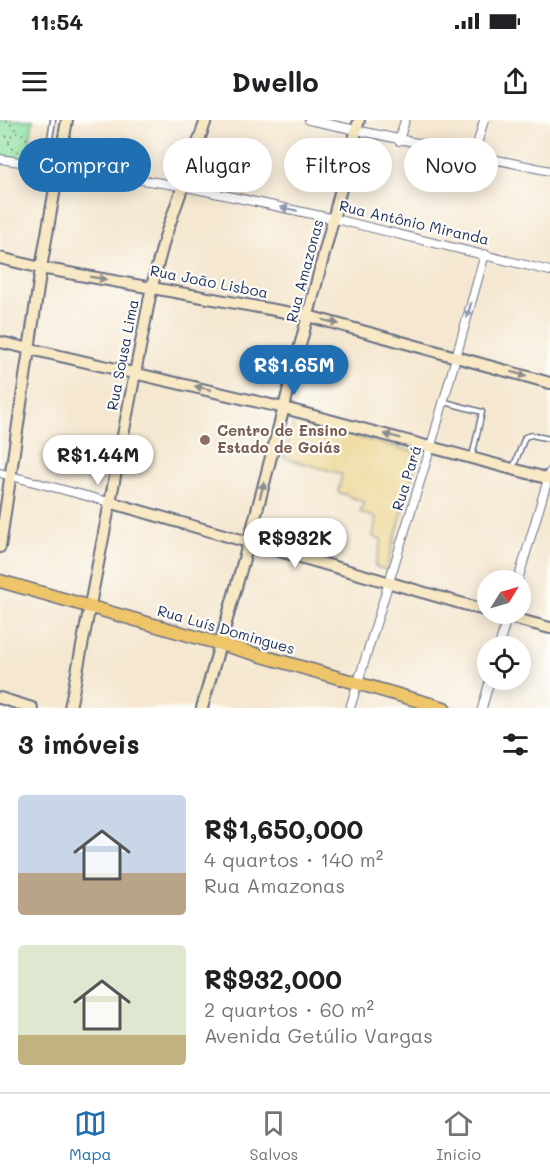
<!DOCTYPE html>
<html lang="pt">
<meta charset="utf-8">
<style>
:root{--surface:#fff;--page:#f2f2f2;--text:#202124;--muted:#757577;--line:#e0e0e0;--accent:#1f6fb2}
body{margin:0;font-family:Mali,sans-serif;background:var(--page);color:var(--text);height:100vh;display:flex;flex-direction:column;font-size:22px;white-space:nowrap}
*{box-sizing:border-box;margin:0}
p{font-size:20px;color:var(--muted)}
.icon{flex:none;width:33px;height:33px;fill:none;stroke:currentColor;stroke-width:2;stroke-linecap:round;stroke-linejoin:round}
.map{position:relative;height:588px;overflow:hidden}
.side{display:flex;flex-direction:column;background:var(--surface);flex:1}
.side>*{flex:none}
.guide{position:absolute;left:18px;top:18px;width:514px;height:54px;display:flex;gap:12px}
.needle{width:39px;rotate:53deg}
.fabs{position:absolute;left:477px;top:450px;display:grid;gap:12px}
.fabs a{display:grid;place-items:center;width:54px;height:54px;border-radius:50%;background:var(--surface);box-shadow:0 3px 15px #0003;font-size:30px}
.price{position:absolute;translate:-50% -51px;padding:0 14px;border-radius:21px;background:#fff;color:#222;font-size:20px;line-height:39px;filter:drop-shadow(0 2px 3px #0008)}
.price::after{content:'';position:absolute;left:50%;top:36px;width:18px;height:14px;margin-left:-9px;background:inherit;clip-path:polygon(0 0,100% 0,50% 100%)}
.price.current{background:var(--accent);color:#fff}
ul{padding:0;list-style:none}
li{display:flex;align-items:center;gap:18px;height:150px;padding:0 18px}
li span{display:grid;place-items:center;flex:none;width:168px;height:120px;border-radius:6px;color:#555}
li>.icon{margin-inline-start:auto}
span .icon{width:72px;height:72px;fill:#fffc;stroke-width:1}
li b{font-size:26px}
h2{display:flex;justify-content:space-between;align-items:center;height:72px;padding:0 18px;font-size:26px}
.chip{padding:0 21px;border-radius:27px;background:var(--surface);box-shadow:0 3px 15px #0003;font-size:21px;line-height:54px}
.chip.current{background:var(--accent);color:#fff}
.status{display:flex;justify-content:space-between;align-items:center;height:42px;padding:0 30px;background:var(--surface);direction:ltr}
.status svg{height:16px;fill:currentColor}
header{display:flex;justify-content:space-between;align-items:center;height:78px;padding:0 18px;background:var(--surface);font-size:27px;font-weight:800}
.tab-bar{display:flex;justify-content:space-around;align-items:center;height:84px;border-top:2px solid var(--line);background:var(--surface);font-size:16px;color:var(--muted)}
.tab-bar a{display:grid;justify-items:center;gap:3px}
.tab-bar .current{color:var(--accent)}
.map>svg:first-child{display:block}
.green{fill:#8fe1a1;stroke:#558880;stroke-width:1.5}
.sand{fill:#eeda9e;stroke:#84847e;stroke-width:1.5}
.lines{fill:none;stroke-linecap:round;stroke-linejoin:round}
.lane-casing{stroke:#676f86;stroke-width:7}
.street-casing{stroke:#676f86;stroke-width:10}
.secondary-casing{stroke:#676f86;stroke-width:14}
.primary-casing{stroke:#676f86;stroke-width:15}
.path{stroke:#676f86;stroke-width:1.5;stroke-dasharray:1.5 4.5;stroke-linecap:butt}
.lane{stroke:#fff;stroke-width:4}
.street{stroke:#fff;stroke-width:8}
.secondary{stroke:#f8e8c3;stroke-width:10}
.primary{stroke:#eec569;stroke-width:12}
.oneway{fill:#8d97ae}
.oneway2{fill:#8a8c90}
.education-dot{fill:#8d6e63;stroke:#fdfcf7;stroke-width:2}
.labels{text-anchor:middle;stroke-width:4.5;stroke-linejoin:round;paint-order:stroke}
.street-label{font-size:15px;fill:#1b2f5e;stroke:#fdfcf7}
.education-label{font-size:15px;font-weight:bold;fill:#785e54;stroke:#fdfcf7;text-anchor:start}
</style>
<div class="status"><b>11:54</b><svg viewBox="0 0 49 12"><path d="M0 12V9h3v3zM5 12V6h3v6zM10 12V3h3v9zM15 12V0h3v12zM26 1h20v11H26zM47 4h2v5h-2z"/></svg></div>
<header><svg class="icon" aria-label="menu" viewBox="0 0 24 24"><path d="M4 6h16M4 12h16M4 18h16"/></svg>Dwello<svg class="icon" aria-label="share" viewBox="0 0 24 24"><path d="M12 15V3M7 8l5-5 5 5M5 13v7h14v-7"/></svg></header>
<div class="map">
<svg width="550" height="588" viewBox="0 0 550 588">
<rect width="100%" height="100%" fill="#fdfcf7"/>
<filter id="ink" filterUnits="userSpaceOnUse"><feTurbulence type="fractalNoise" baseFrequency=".0167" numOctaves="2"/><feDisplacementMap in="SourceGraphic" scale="12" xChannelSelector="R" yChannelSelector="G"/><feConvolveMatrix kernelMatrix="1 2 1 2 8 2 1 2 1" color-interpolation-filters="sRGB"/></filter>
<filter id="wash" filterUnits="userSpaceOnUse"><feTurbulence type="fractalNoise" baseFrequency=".008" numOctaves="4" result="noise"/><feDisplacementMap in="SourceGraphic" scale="24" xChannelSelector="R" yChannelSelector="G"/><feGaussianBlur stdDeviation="1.35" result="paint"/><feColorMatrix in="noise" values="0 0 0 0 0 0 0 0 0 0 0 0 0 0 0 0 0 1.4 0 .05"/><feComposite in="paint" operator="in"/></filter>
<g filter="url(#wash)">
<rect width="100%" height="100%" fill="#f5e7d0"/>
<!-- green -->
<path class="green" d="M0,0H33L30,21L34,32L46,34V46L0,37Z"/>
<!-- sand -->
<path class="sand" d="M294,301L419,333L386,450L375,446L382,420L373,417L376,398L360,392L364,382L338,372L342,354L284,338Z"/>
</g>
<g filter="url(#ink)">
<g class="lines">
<!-- lane casing -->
<g class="lane-casing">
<path id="lane" d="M53,0L49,25L59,40
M445,282L482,292L472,337
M513,348L525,317L531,315L550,319"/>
</g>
<!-- street casing -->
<g class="street-casing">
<path id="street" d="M309,0L550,51
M399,21L405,0
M474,35L484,0
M0,39L182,66L335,99L550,151
M0,353L109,382
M518,460L550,352
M499,526L508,494
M350,588L431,326L485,134
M482,588L490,560"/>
</g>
<!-- secondary casing -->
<g class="secondary-casing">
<path id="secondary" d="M0,138L41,148L308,196L550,263
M0,222L284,288L550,359
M109,382L488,491
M0,427L41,148L67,0
M497,494L550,508
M0,578L32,588
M70,588L152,166L165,117L206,0
M202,588L249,421L359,0"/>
</g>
<!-- primary casing -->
<g class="primary-casing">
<path id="primary" d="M0,461L444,588"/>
</g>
<!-- path -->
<path class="path" d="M6,0L18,12
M9 22a9 9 0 1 1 18 0a9 9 0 1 1-18 0Z
M0,14L9,17"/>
<!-- lane -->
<use href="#lane" class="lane"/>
<!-- street -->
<use href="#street" class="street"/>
<!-- secondary -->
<use href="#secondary" class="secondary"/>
<!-- primary -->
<use href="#primary" class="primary"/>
</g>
<!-- one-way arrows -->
<defs><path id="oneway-solid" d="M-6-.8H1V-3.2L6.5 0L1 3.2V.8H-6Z" transform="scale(1.5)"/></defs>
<g class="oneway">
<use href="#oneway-solid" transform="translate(289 89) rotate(-168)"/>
<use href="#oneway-solid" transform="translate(469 190) rotate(106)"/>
</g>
<g class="oneway2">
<use href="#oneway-solid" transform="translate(98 158) rotate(9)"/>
<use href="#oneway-solid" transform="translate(331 202) rotate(15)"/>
<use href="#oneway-solid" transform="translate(519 254) rotate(16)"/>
<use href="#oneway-solid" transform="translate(203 268) rotate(-166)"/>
<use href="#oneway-solid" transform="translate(392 316) rotate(-165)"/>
<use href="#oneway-solid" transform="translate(262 370) rotate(-75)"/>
</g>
</g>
<!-- markers -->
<circle class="education-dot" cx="205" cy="320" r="6"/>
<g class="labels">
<!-- street labels -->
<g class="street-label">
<text transform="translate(414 103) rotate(13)" y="5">Rua Antônio Miranda</text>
<text transform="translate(305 151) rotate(-75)" y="5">Rua Amazonas</text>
<text transform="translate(209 162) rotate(11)" y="5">Rua João Lisboa</text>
<text transform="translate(123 235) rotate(-79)" y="5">Rua Sousa Lima</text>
<text transform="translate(407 358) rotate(-73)" y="5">Rua Pará</text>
<text transform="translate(226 510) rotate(16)" y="5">Rua Luís Domingues</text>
</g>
<!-- education labels -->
<g class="education-label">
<text x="217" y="316">Centro de Ensino<tspan x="217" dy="17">Estado de Goiás</tspan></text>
</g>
</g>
</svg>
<div class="fabs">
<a><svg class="needle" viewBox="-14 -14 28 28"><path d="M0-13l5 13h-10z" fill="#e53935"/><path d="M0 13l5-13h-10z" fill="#757577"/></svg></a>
<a><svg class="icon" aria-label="locate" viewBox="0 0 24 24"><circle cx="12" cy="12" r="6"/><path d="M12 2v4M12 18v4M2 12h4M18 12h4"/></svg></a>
</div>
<b class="price current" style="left:294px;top:276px">R$1.65M</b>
<b class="price" style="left:98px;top:366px">R$1.44M</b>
<b class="price" style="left:295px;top:449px">R$932K</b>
<div class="guide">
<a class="chip current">Comprar</a>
<a class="chip">Alugar</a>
<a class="chip">Filtros</a>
<a class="chip">Novo</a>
</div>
</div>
<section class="side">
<h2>3 imóveis<svg class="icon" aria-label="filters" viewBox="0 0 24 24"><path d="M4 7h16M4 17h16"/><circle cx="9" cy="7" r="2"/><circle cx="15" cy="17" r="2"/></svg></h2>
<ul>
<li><span style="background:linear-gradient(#c9d6e8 65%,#b9a48a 0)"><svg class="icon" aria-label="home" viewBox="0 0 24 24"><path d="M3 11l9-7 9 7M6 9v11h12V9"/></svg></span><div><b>R$1,650,000</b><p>4 quartos · 140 m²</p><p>Rua Amazonas</p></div></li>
<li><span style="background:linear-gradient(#dfe7d0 75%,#c2b280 0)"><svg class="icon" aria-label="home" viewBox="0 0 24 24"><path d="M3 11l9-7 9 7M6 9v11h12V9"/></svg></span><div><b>R$932,000</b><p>2 quartos · 60 m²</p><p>Avenida Getúlio Vargas</p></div></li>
</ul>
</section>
<nav class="tab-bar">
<a class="current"><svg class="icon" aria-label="map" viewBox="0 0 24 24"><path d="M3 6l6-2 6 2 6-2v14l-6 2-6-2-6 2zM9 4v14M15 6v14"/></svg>Mapa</a>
<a><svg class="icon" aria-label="saved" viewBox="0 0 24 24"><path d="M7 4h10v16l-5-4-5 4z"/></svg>Salvos</a>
<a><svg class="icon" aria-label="home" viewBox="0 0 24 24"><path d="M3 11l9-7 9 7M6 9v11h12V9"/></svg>Início</a>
</nav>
